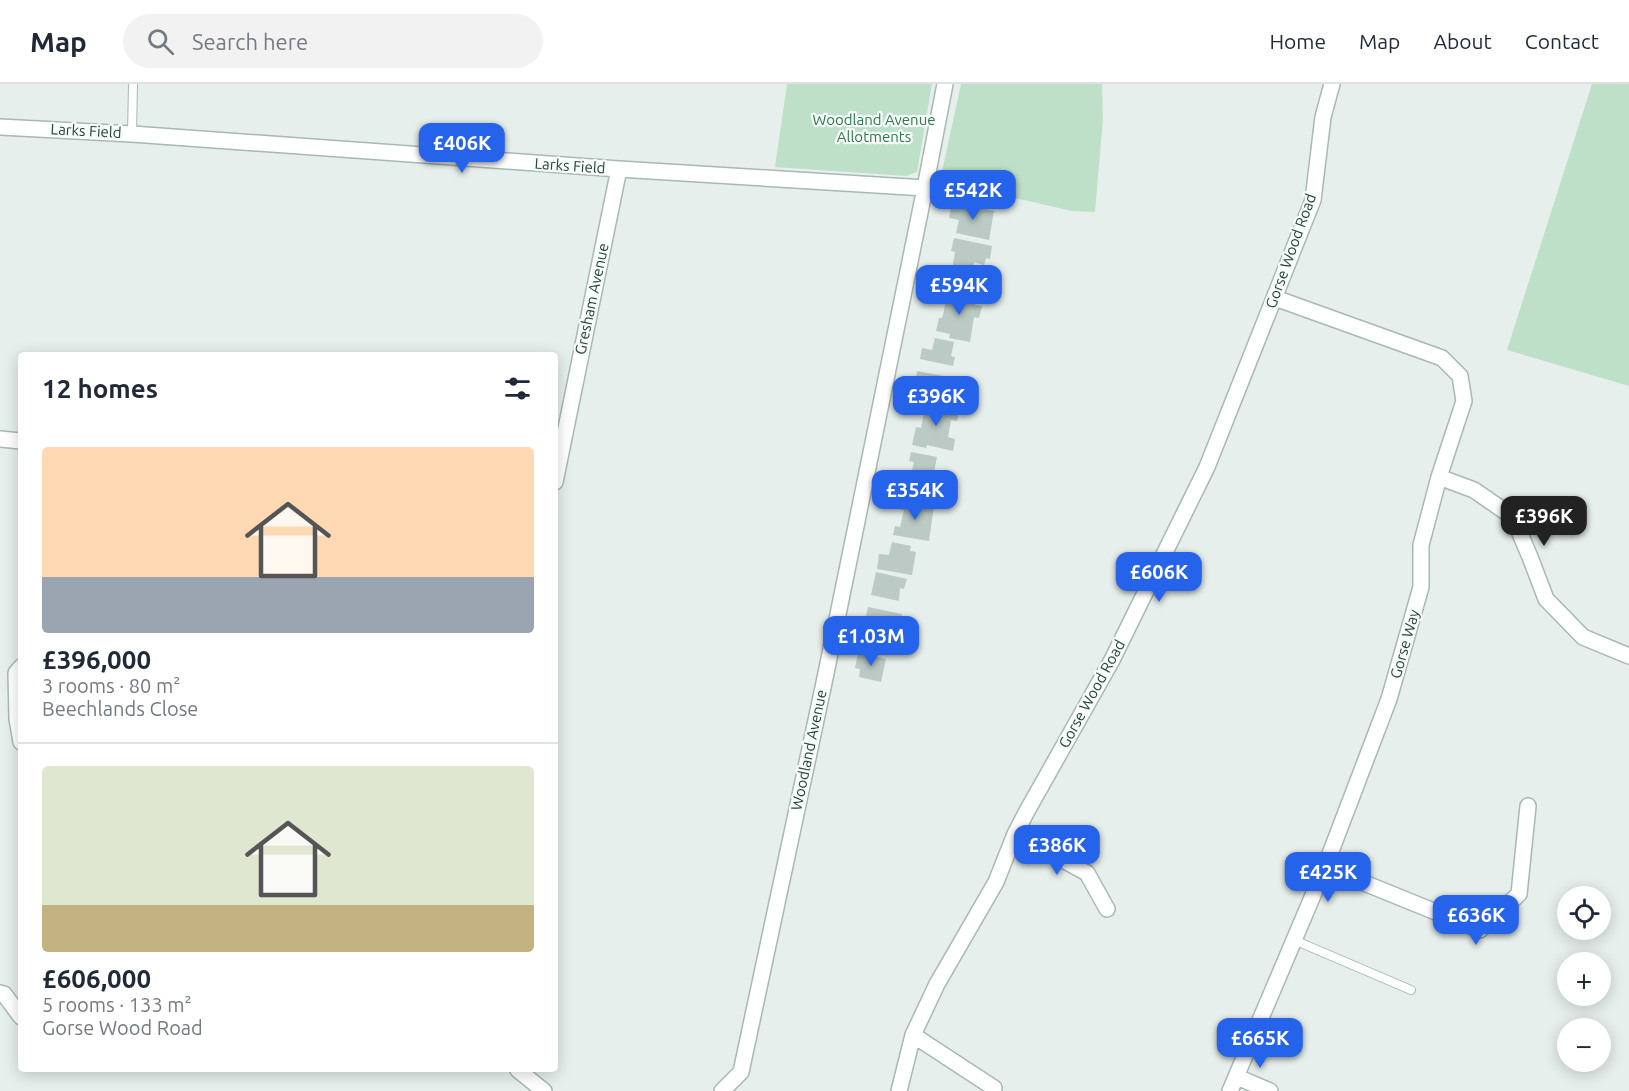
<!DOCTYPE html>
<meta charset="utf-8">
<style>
:root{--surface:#fff;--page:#f2f2f3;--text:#1f2937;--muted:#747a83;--line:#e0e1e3;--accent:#2563eb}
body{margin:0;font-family:Ubuntu,sans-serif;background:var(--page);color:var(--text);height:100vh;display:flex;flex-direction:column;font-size:22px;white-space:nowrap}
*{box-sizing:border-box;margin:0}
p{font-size:20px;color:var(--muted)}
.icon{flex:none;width:33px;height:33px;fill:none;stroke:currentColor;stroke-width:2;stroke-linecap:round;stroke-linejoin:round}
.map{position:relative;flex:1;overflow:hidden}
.drawer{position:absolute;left:18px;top:268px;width:540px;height:720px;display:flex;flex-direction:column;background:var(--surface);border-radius:6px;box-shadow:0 3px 15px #0003}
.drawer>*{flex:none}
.controls{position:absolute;left:1557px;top:802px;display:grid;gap:12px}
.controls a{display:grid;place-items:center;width:54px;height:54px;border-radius:50%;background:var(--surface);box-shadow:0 3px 15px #0003;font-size:30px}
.price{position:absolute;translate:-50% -51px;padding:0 14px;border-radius:12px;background:var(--accent);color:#fff;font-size:20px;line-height:39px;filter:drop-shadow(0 2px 3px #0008)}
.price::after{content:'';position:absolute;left:50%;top:36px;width:18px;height:14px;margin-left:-9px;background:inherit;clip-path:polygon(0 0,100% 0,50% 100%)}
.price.current{background:#222;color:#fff}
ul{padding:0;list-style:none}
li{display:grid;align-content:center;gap:12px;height:318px;padding:0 24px}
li+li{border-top:2px solid var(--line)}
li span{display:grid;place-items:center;height:186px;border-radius:6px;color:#555}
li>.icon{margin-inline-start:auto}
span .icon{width:108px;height:108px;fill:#fffc;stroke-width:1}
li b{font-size:26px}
h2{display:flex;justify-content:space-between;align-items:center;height:72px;padding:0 24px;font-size:26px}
header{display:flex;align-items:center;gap:36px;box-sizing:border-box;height:84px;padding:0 30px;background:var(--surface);border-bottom:2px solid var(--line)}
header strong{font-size:28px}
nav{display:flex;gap:33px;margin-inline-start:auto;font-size:21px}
.search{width:420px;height:54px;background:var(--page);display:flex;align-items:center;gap:15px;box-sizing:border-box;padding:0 21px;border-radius:33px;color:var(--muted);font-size:22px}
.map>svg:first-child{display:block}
.green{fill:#bfe0c8}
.building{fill:#bbcac4}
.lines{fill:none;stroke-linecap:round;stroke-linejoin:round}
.lane-casing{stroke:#a8b8b2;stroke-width:10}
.street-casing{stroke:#a8b8b2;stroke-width:18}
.lane{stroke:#fff;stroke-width:8}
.street{stroke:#fff;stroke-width:15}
.labels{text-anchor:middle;stroke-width:4.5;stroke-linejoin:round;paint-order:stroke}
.park-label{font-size:15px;fill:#2d7a4b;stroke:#f7fbf9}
.street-label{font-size:15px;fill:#24423a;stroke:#f7fbf9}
</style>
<header>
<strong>Map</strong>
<div class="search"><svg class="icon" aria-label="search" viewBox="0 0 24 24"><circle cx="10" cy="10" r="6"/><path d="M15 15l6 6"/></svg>Search here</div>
<nav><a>Home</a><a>Map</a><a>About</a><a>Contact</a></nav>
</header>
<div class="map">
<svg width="1629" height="1007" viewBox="0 0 1629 1007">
<rect width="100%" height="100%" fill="#e6efeb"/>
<!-- green -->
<path class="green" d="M787,0H932L917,88L906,92L775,83Z
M961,0H1102L1103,35L1095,128L1072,127L940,97Z
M1592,0H1629V302L1507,266Z"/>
<!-- building -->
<path class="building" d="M952,119L994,127L989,156L956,149L959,136L949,134Z
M954,154L992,162L990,175L986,174L984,181L974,178L971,200L946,195L948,185L952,186L955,168L951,167Z
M944,207L977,213L975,221L982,222L979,234L974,233L970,258L949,254L950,250L936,247L939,234H942L944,227L945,220H942Z
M935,254L954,258L951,272L955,273L953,282L920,275L922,264L932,266Z
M917,287L954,294L950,317L923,312L924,304L918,303L919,298L916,297Z
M921,319L938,323L939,319L960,323L957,337L951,336L948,353L955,355L953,367L927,361L926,364L912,361L916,343L921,344L924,329L919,328Z
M911,368L937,373L930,408L903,402L905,394L910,395L914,378L909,377Z
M900,415L934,422L929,457L893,451L895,442L900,443L904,426L898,425Z
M892,458L911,462L910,467L916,468L912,491L877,485L879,470L889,471Z
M876,488L907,495L904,505L900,504L899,517L871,511Z
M868,523L902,530L898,547L901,548L897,564L861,557L863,548L866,549L869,532H866Z
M858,569L886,575L881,598L859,593L860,585L855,584Z"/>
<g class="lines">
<!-- lane casing -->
<g class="lane-casing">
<path id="lane" d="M132,50L133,0
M1294,856L1411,906"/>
</g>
<!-- street casing -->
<g class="street-casing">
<path id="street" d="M0,43L132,50L619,85L925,104
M0,355L21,357
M1439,393L1474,406L1513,433L1530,473L1546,515L1583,553L1629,572
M555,398L619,85
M21,583L16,589L17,635L21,658
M1015,750L1087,789L1107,825
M1325,783L1480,846L1519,810L1528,722
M0,909L4,910L21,933
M913,951L994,1004
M518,986L544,1007
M1237,993L1270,1007
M722,1007L741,988L825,594L925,104L945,0
M899,1007L913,951L937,900L996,798L1015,750L1027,727L1112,576L1207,383L1313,116L1323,33L1332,0
M1230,1007L1325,783L1389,615L1421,503V461L1439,393L1464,317L1460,292L1442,274L1275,214"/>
</g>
<!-- lane -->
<use href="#lane" class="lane"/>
<!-- street -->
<use href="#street" class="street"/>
</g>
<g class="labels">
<!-- park labels -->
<g class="park-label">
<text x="874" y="41">Woodland Avenue<tspan x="874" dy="17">Allotments</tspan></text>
</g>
<!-- street labels -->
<g class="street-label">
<text transform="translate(86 47) rotate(3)" y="5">Larks Field</text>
<text transform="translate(570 82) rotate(4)" y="5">Larks Field</text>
<text transform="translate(1291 167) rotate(-70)" y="5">Gorse Wood Road</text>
<text transform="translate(592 215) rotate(-78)" y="5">Gresham Avenue</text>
<text transform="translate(1405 560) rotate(-74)" y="5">Gorse Way</text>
<text transform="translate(1092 610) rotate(-61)" y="5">Gorse Wood Road</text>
<text transform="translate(809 666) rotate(-78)" y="5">Woodland Avenue</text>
</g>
</g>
</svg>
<div class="controls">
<a><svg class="icon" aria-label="locate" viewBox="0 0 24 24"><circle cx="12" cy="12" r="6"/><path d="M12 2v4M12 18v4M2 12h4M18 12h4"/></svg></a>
<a>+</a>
<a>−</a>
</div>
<b class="price" style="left:462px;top:90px">£406K</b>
<b class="price" style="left:973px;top:137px">£542K</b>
<b class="price" style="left:959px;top:232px">£594K</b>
<b class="price" style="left:936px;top:343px">£396K</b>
<b class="price" style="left:915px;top:437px">£354K</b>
<b class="price current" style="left:1544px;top:463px">£396K</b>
<b class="price" style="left:1159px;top:519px">£606K</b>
<b class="price" style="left:871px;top:583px">£1.03M</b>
<b class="price" style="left:1057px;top:792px">£386K</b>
<b class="price" style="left:1328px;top:819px">£425K</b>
<b class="price" style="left:1476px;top:862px">£636K</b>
<b class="price" style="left:1260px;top:985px">£665K</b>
<section class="drawer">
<h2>12 homes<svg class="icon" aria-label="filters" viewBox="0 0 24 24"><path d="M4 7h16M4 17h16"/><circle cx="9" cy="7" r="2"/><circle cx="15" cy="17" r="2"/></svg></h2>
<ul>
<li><span style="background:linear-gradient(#ffd9b3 70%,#9aa5b1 0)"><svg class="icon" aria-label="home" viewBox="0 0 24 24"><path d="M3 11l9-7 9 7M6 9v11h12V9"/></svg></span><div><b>£396,000</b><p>3 rooms · 80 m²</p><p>Beechlands Close</p></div></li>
<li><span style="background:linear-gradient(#dfe7d0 75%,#c2b280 0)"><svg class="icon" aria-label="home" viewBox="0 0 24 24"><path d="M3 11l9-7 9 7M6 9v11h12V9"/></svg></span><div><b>£606,000</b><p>5 rooms · 133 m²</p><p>Gorse Wood Road</p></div></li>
</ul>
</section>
</div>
